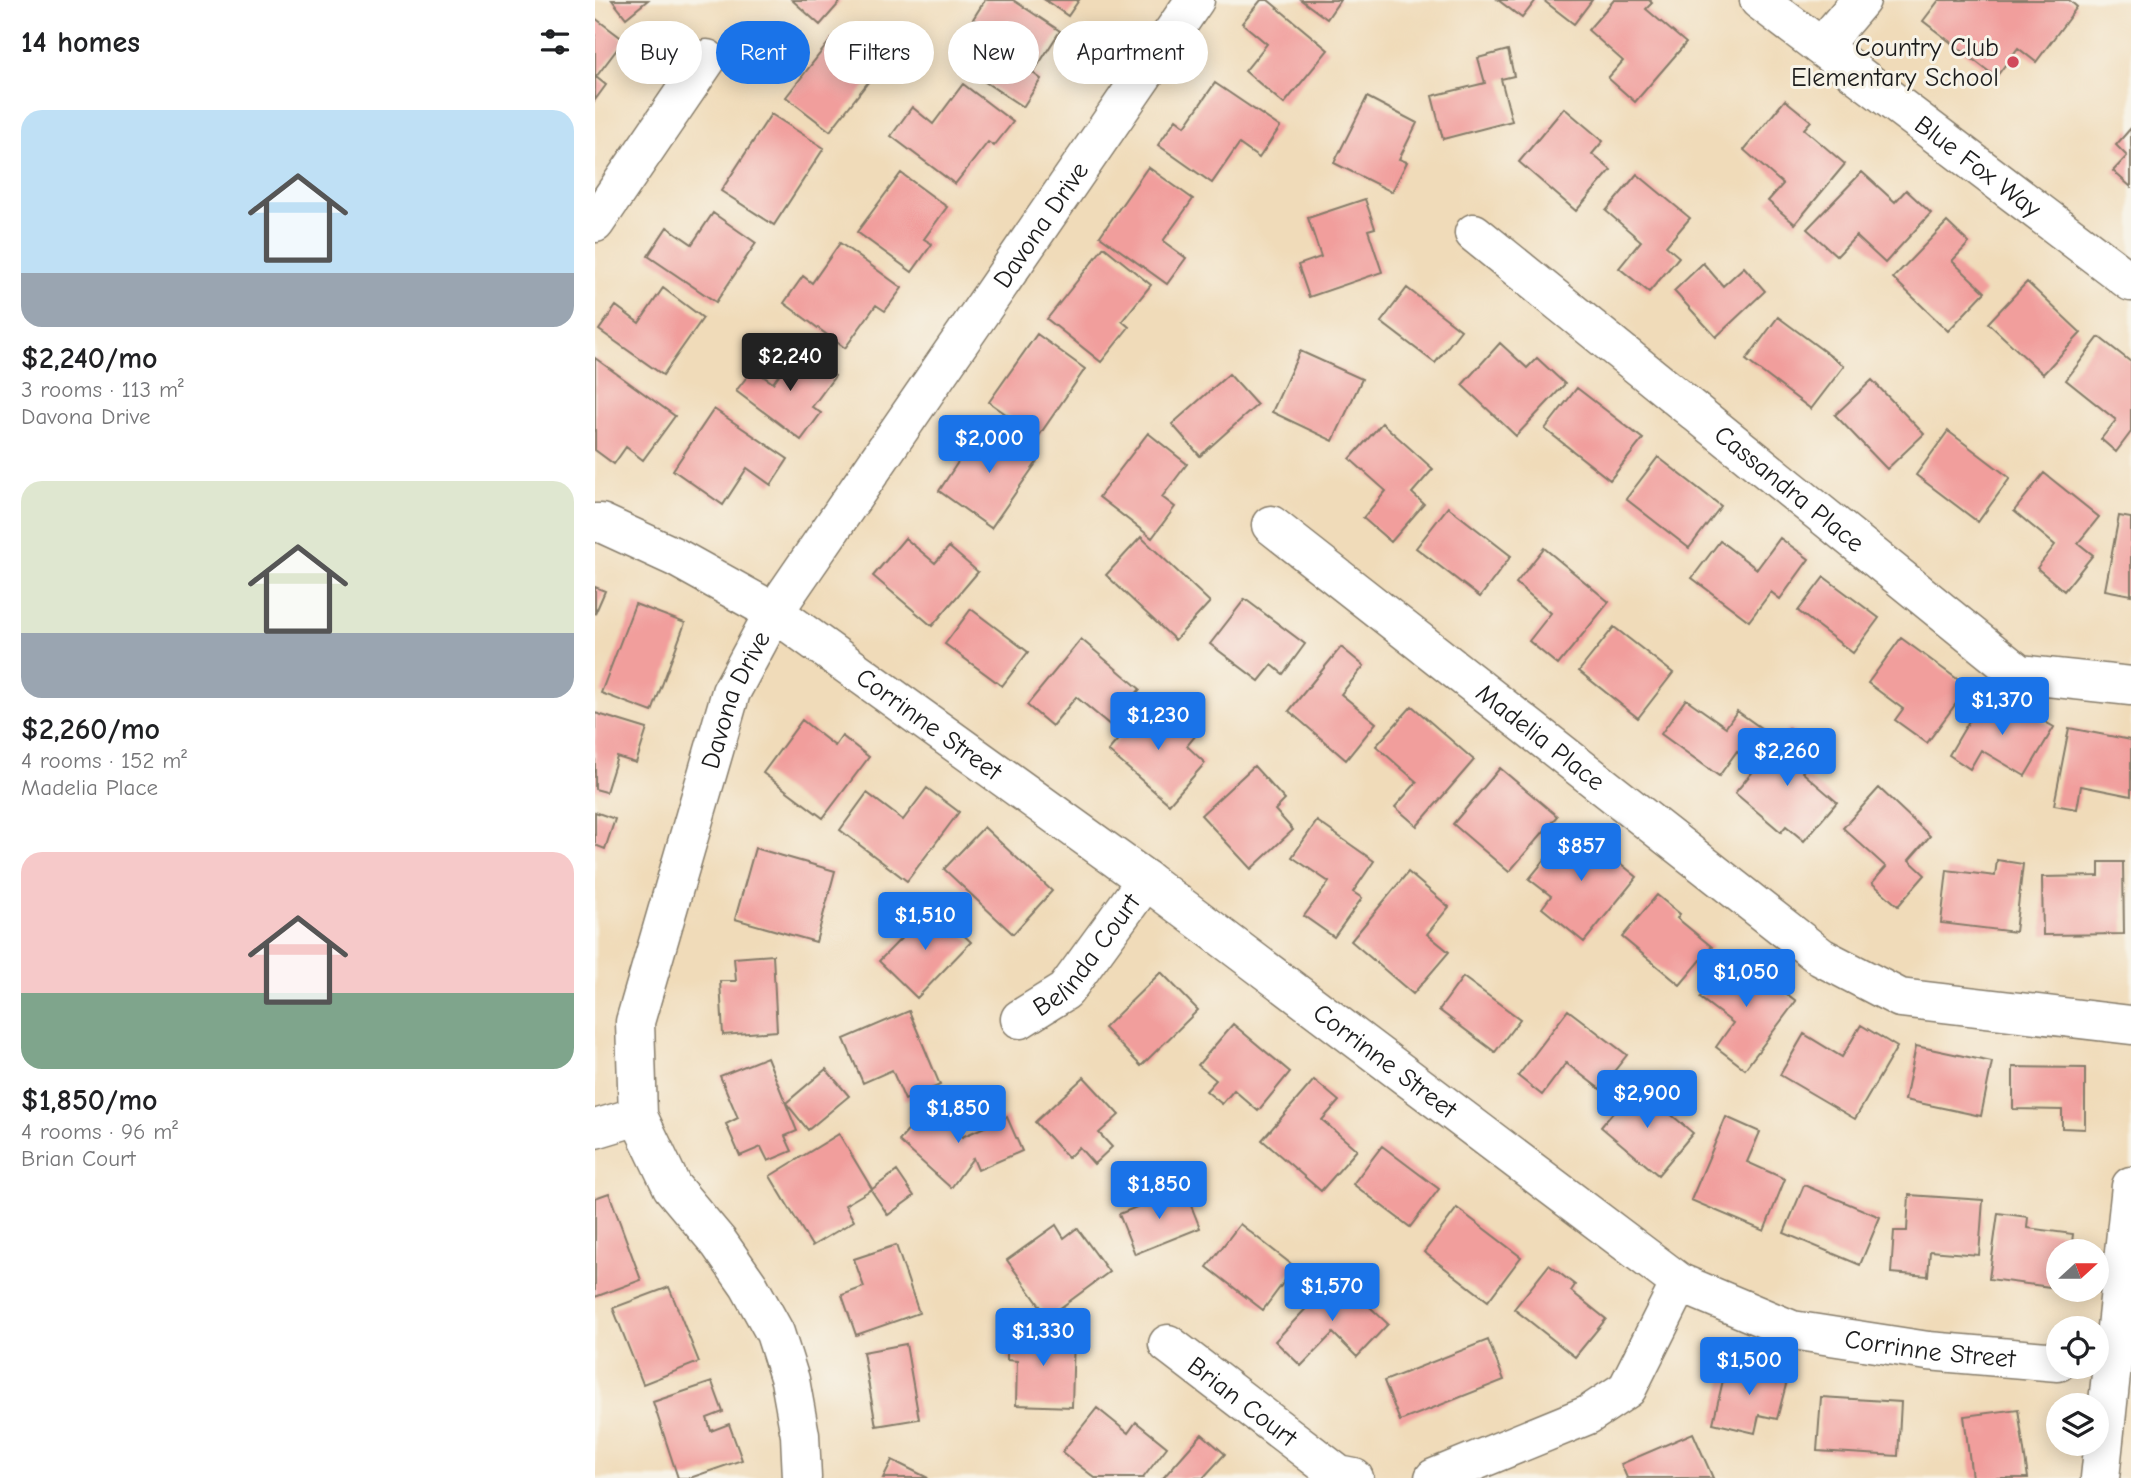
<!DOCTYPE html>
<meta charset="utf-8">
<style>
:root{--surface:#fff;--page:#f2f2f2;--text:#202124;--muted:#757577;--accent:#1a73e8}
body{margin:0;font-family:"Comic Neue",sans-serif;background:var(--page);color:var(--text);height:100vh;display:flex;flex-direction:column;font-size:26px;white-space:nowrap}
*{box-sizing:border-box;margin:0}
p{font-size:23px;color:var(--muted)}
.icon{flex:none;width:38px;height:38px;fill:none;stroke:currentColor;stroke-width:2;stroke-linecap:round;stroke-linejoin:round}
.map{position:relative;flex:1;overflow:hidden}
.side{display:flex;flex-direction:column;background:var(--surface);width:595px}
.side>*{flex:none}
.hud{position:absolute;left:21px;top:21px;width:665px;height:63px;display:flex;gap:14px}
.needle{width:46px;rotate:69deg}
.fabs{position:absolute;left:1451px;top:1239px;display:grid;gap:14px}
.fabs a{display:grid;place-items:center;width:63px;height:63px;border-radius:50%;background:var(--surface);box-shadow:0 4px 18px #0003;font-size:35px}
.price{position:absolute;translate:-50% -60px;padding:0 16px;border-radius:7px;background:var(--accent);color:#fff;font-size:23px;line-height:46px;filter:drop-shadow(0 2px 4px #0008)}
.price::after{content:'';position:absolute;left:50%;top:42px;width:21px;height:16px;margin-left:-10px;background:inherit;clip-path:polygon(0 0,100% 0,50% 100%)}
.price.selected{background:#222;color:#fff}
ul{padding:0;list-style:none}
li{display:grid;align-content:center;gap:14px;height:371px;padding:0 21px}
li span{display:grid;place-items:center;height:217px;border-radius:21px;color:#555}
li>.icon{margin-inline-start:auto}
span .icon{width:126px;height:126px;fill:#fffc;stroke-width:1}
li b{font-size:30px}
h2{display:flex;justify-content:space-between;align-items:center;height:84px;padding:0 21px;font-size:30px}
.tag{padding:0 24px;border-radius:32px;background:var(--surface);box-shadow:0 4px 18px #0003;font-size:24px;line-height:63px}
.tag.selected{background:var(--accent);color:#fff}
main{display:flex;flex:1;min-height:0}
.map>svg:first-child{display:block}
.building{fill:#f19e9c}
.lines{fill:none;stroke-linecap:round;stroke-linejoin:round}
.minor-casing{stroke:#867c6a;stroke-width:41}
.minor{stroke:#fff;stroke-width:38}
.poi-dot{fill:#d1495b;stroke:#f7f3e8;stroke-width:2.5}
.labels{text-anchor:middle;stroke-width:6;stroke-linejoin:round;paint-order:stroke}
.poi-label{font-size:26px;fill:#1c1c1c;stroke:#f7f3e8;text-anchor:end}
.street-label{font-size:26px;fill:#1c1c1c;stroke:#f7f3e8}
</style>
<main>
<section class="side">
<h2>14 homes<svg class="icon" aria-label="filters" viewBox="0 0 24 24"><path d="M4 7h16M4 17h16"/><circle cx="9" cy="7" r="2"/><circle cx="15" cy="17" r="2"/></svg></h2>
<ul>
<li><span style="background:linear-gradient(#bfe0f5 75%,#9aa5b1 0)"><svg class="icon" aria-label="home" viewBox="0 0 24 24"><path d="M3 11l9-7 9 7M6 9v11h12V9"/></svg></span><div><b>$2,240/mo</b><p>3 rooms · 113 m²</p><p>Davona Drive</p></div></li>
<li><span style="background:linear-gradient(#dfe7d0 70%,#9aa5b1 0)"><svg class="icon" aria-label="home" viewBox="0 0 24 24"><path d="M3 11l9-7 9 7M6 9v11h12V9"/></svg></span><div><b>$2,260/mo</b><p>4 rooms · 152 m²</p><p>Madelia Place</p></div></li>
<li><span style="background:linear-gradient(#f6c9c9 65%,#7fa58c 0)"><svg class="icon" aria-label="home" viewBox="0 0 24 24"><path d="M3 11l9-7 9 7M6 9v11h12V9"/></svg></span><div><b>$1,850/mo</b><p>4 rooms · 96 m²</p><p>Brian Court</p></div></li>
</ul>
</section>
<div class="map">
<svg width="1536" height="1478" viewBox="0 0 1536 1478">
<rect width="100%" height="100%" fill="#f7f3e8"/>
<filter id="ink" filterUnits="userSpaceOnUse"><feTurbulence type="fractalNoise" baseFrequency=".0143" numOctaves="2"/><feDisplacementMap in="SourceGraphic" scale="14" xChannelSelector="R" yChannelSelector="G"/><feConvolveMatrix kernelMatrix="1 2 1 2 8 2 1 2 1" color-interpolation-filters="sRGB"/></filter>
<filter id="wash" filterUnits="userSpaceOnUse"><feTurbulence type="fractalNoise" baseFrequency=".00686" numOctaves="4" result="noise"/><feDisplacementMap in="SourceGraphic" scale="28" xChannelSelector="R" yChannelSelector="G"/><feGaussianBlur stdDeviation="1.57" result="paint"/><feColorMatrix in="noise" values="0 0 0 0 0 0 0 0 0 0 0 0 0 0 0 0 0 1.4 0 .05"/><feComposite in="paint" operator="in"/></filter>
<g filter="url(#wash)">
<rect width="100%" height="100%" fill="#f0dbb9"/>
<g id="blocks">
<!-- building -->
<path class="building" d="M17,0H53L31,18Z
M197,0H247L225,25Z
M390,0H418L465,31L438,73L446,79L428,107L375,72L400,34L378,19Z
M450,0H484L473,16Z
M666,0H673L733,50L689,104L650,71L672,44L647,23Z
M706,0H745L732,19Z
M903,0H941L927,18Z
M948,0H997L979,24Z
M1019,0H1054L1057,3L1051,9L1091,43L1040,102L1013,78L1028,61L993,30Z
M1344,0H1474L1482,7L1441,62L1423,48L1401,77L1328,21Z
M0,18L29,40L1,77L11,85L0,100Z
M238,37L281,72L235,131L191,97Z
M913,50L919,76L906,79L917,121L848,139L837,96L890,83L883,58Z
M620,83L685,127L664,158L644,144L617,183L563,145L581,119L590,126Z
M368,84L418,122L399,146L393,142L360,184L296,136L317,107L338,124Z
M772,97L822,123L804,159L812,162L797,192L739,163Z
M1190,100L1216,121L1209,129L1250,164L1200,224L1173,201L1188,184L1149,150Z
M969,108L1008,141L997,154L1016,170L981,211L924,162Z
M176,114L229,148L179,225L126,191Z
M1536,128V187L1518,171L1532,156L1521,145Z
M553,167L598,199L568,241L591,258L572,284L505,236Z
M1267,172L1300,202L1311,190L1336,213L1290,263L1261,236L1242,256L1212,229Z
M306,173L352,207L329,239L337,244L317,272L262,232Z
M1042,174L1095,218L1071,246L1084,257L1054,292L1024,268L1046,241L1011,211Z
M770,199L780,228L773,230L787,272L714,297L703,265L726,257L713,218Z
M118,213L161,243L121,302L53,256L72,227L97,244Z
M1352,222L1374,243L1357,261L1390,292L1353,331L1298,278Z
M245,243L307,288L290,311L281,305L250,348L189,303L208,276L217,283Z
M509,247L556,285L527,321L534,327L506,362L452,319Z
M1108,263L1128,286L1149,267L1170,291L1121,337L1079,291Z
M1432,282L1486,333L1448,374L1393,323Z
M68,288L108,318L68,375L4,330L21,306L44,323Z
M812,288L866,330L840,363L786,322Z
M1183,317L1249,366L1216,409L1151,360Z
M442,334L490,369L443,437L394,402Z
M1504,337L1536,362V432L1521,452L1506,439L1521,420L1471,380Z
M905,343L932,368L942,358L970,384L921,436L867,385Z
M203,348L240,376L217,407L226,413L206,440L141,391L158,369L178,383Z
M705,351L767,379L738,441L677,412Z
M0,358L80,416L48,460L31,447L19,464L0,450Z
M634,374L662,405L605,456L577,424Z
M1277,380L1329,434L1292,469L1240,415Z
M982,388L1048,439L1015,480L950,429Z
M119,409L193,459L176,485L152,468L128,505L78,470Z
M390,421L444,459L396,528L344,491Z
M787,423L838,469L817,493L829,504L796,542L768,518L791,491L755,459Z
M1353,431L1415,478L1383,522L1321,475Z
M553,433L592,464L567,497L580,507L557,538L504,497Z
M1063,457L1126,506L1094,548L1031,499Z
M1449,473L1504,517L1483,543L1498,555L1469,591L1442,568L1460,545L1419,511Z
M853,507L916,556L885,597L821,548Z
M1524,516L1536,518V595L1510,590Z
M546,537L615,602L580,640L511,575Z
M310,538L340,563L354,547L383,572L337,626L278,576Z
M1185,538L1214,559L1185,599L1176,592L1154,621L1097,578L1125,541L1162,569Z
M949,548L1014,602L963,665L934,641L956,613L921,583Z
M1229,577L1284,618L1258,653L1203,611Z
M0,587L10,591L0,614Z
M650,599L710,644L688,674L677,665L664,681L615,644Z
M40,604L90,623L57,712L6,693Z
M376,609L433,652L407,686L350,644Z
M1019,627L1078,673L1043,718L984,671Z
M1306,638L1373,687L1332,743L1300,720L1308,709L1273,683Z
M486,639L545,689L515,725L481,697L457,726L432,705Z
M746,647L769,666L746,694L781,723L751,760L694,711Z
M1388,697L1424,718L1429,710L1459,727L1430,776L1386,750L1375,769L1354,755Z
M558,699L600,736L592,746L610,763L574,804L513,751Z
M1091,699L1131,727L1142,711L1173,733L1154,760L1142,751L1124,776L1066,734Z
M817,706L879,760L822,826L800,807L822,782L781,746Z
M0,713L52,729L41,763L22,757L11,792L0,789Z
M207,720L240,746L247,736L274,757L228,818L168,773Z
M1194,728L1224,753L1207,772L1242,802L1209,841L1191,826L1186,832L1140,793Z
M1474,728L1536,740V796L1486,786L1482,809L1459,805Z
M659,766L690,800L680,810L698,830L656,869L606,815Z
M905,768L962,816L914,872L858,824Z
M332,788L364,812L312,881L245,830L272,793L308,820Z
M1284,788L1335,836L1314,860L1330,875L1303,906L1277,883L1291,867L1248,828Z
M0,812L20,819L10,849L0,845Z
M722,821L779,861L758,892L767,898L739,937L709,916L734,882L697,857Z
M978,825L1042,877L989,942L947,908L956,896L934,879Z
M389,827L457,891L418,934L349,869Z
M160,848L240,871L221,942L140,919Z
M1402,860L1428,864L1420,932L1346,923L1352,870L1400,876Z
M1504,862H1528L1529,934L1448,935L1447,877L1504,876Z
M813,872L854,907L832,934L854,952L818,994L756,941Z
M1062,895L1085,914L1082,918L1117,947L1085,985L1027,937Z
M338,906L376,942L322,998L284,961Z
M1139,954L1201,1001L1150,1069L1121,1047L1138,1023L1105,998Z
M178,955L182,1031L128,1035L125,981H141L139,958Z
M566,972L603,1010L546,1066L509,1028Z
M868,977L925,1019L900,1052L844,1010Z
M973,1010L1032,1055L1005,1089L971,1063L947,1095L923,1076Z
M314,1011L345,1085L310,1100L297,1070L268,1083L249,1039Z
M638,1024L695,1072L663,1111L639,1090L627,1104L611,1091L621,1080L603,1065Z
M1266,1025L1302,1047L1260,1119L1185,1075L1209,1034L1247,1057Z
M1321,1046L1397,1062L1386,1116L1310,1100Z
M172,1057L202,1131L190,1136L197,1151L173,1161L166,1147L145,1156L131,1124L143,1118L125,1076Z
M1418,1067L1490,1068V1129L1467,1128V1110L1418,1109Z
M231,1069L254,1096L213,1130L191,1103Z
M489,1077L524,1115L504,1133L517,1147L499,1164L484,1147L473,1158L440,1122Z
M719,1080L744,1101L727,1120L762,1150L726,1191L667,1140Z
M1041,1085L1098,1133L1063,1175L1006,1127Z
M339,1101L367,1137L412,1117L427,1151L383,1170L378,1158L356,1188L304,1141Z
M1131,1117L1165,1132L1152,1162L1190,1179L1169,1231L1096,1200Z
M244,1134L277,1189L250,1205L259,1221L217,1246L175,1176Z
M787,1146L844,1189L815,1227L758,1184Z
M302,1171L319,1196L293,1215L276,1190Z
M1209,1185L1285,1217L1265,1265L1189,1233Z
M589,1188L605,1228L540,1254L524,1214Z
M14,1193L46,1280L0,1297V1198Z
M1314,1195L1388,1200L1384,1255L1335,1251L1333,1276L1296,1273L1299,1231H1312Z
M862,1208L926,1257L893,1301L829,1252Z
M1403,1213L1433,1217L1432,1228L1478,1234L1476,1251H1463V1288L1394,1279Z
M645,1224L700,1267L668,1310L612,1267Z
M461,1225L469,1238L482,1228L514,1272L453,1317L412,1260Z
M301,1245L324,1313L261,1335L247,1295L269,1287L259,1259Z
M954,1265L980,1285L976,1291L1011,1319L980,1357L919,1309Z
M742,1276L793,1324L762,1357L738,1333L706,1366L680,1341Z
M74,1287L104,1362L48,1384L18,1308Z
M412,1332L479,1333L477,1407L421,1405L422,1361L412,1360Z
M893,1340L909,1380L805,1421L789,1381Z
M311,1344L324,1419L281,1426L268,1352Z
M1132,1363L1193,1377L1182,1419L1164,1415L1160,1433L1118,1423Z
M117,1382L128,1412L112,1418L116,1431L134,1424L147,1460L95,1478H83L58,1402Z
M1226,1397L1306,1402L1303,1456L1222,1451Z
M502,1408L533,1433L541,1422L572,1447L548,1478H500L467,1452Z
M1423,1409L1433,1478H1377L1369,1416Z
M1098,1433L1118,1478H1032L1026,1464Z
M607,1434L630,1454L608,1478H568Z
M297,1460L333,1478H288Z"/>
</g>
</g>
<g filter="url(#ink)">
<use href="#blocks" fill-opacity="0" stroke="#867c6a" stroke-width="2"/>
<g class="lines">
<!-- minor casing -->
<g class="minor-casing">
<g id="minor">
<path id="s1" d="M1164,0L1536,282"/>
<path d="M1226,47L1266,0"/>
<path d="M0,223L112,59"/>
<path id="s2" d="M879,233L1424,674L1536,686"/>
<path id="s3" d="M0,523H6L80,557L179,612L551,880L1085,1283L1197,1330L1333,1351L1463,1362"/>
<path id="s4" d="M676,525L1226,957L1305,998L1536,1025"/>
<path id="s5" d="M425,1019L470,991L551,880"/>
<path d="M0,1129L43,1116"/>
<path id="s6" d="M573,1344L744,1475L759,1478"/>
<path id="s7" d="M207,1478L205,1435L195,1380L180,1333L154,1286L124,1243L77,1187L43,1116L40,1022L136,692L179,612L600,0"/>
<path d="M839,1478L993,1415L1032,1389L1085,1283"/>
<path d="M1505,1478L1536,1186"/>
</g>
</g>
<!-- minor -->
<use href="#minor" class="minor"/>
</g>
</g>
<!-- markers -->
<circle class="poi-dot" cx="1418" cy="62" r="7"/>
<g class="labels">
<!-- poi labels -->
<g class="poi-label">
<text x="1404" y="56">Country Club<tspan x="1404" dy="30">Elementary School</tspan></text>
</g>
<!-- street labels -->
<g class="street-label">
<text dy="9" stroke="none"><textPath href="#s1" startOffset="275">Blue Fox Way</textPath></text>
<text dy="9" stroke="none"><textPath href="#s7" startOffset="1405">Davona Drive</textPath></text>
<text dy="9" stroke="none"><textPath href="#s2" startOffset="406">Cassandra Place</textPath></text>
<text dy="9" stroke="none"><textPath href="#s7" startOffset="838">Davona Drive</textPath></text>
<text dy="9" stroke="none"><textPath href="#s3" startOffset="392">Corrinne Street</textPath></text>
<text dy="9" stroke="none"><textPath href="#s4" startOffset="343">Madelia Place</textPath></text>
<text dy="9" stroke="none"><textPath href="#s5" startOffset="94">Belinda Court</textPath></text>
<text dy="9" stroke="none"><textPath href="#s3" startOffset="959">Corrinne Street</textPath></text>
<text dy="9" stroke="none"><textPath href="#s3" startOffset="1589">Corrinne Street</textPath></text>
<text dy="9" stroke="none"><textPath href="#s6" startOffset="94">Brian Court</textPath></text>
</g>
</g>
</svg>
<div class="fabs">
<a><svg class="needle" viewBox="-14 -14 28 28"><path d="M0-13l5 13h-10z" fill="#e53935"/><path d="M0 13l5-13h-10z" fill="#757577"/></svg></a>
<a><svg class="icon" aria-label="locate" viewBox="0 0 24 24"><circle cx="12" cy="12" r="6"/><path d="M12 2v4M12 18v4M2 12h4M18 12h4"/></svg></a>
<a><svg class="icon" aria-label="layers" viewBox="0 0 24 24"><path d="M12 4l9 5-9 5-9-5zM3 14l9 5 9-5"/></svg></a>
</div>
<b class="price selected" style="left:195px;top:393px">$2,240</b>
<b class="price" style="left:394px;top:475px">$2,000</b>
<b class="price" style="left:1407px;top:737px">$1,370</b>
<b class="price" style="left:563px;top:752px">$1,230</b>
<b class="price" style="left:1192px;top:788px">$2,260</b>
<b class="price" style="left:986px;top:883px">$857</b>
<b class="price" style="left:330px;top:952px">$1,510</b>
<b class="price" style="left:1151px;top:1009px">$1,050</b>
<b class="price" style="left:1052px;top:1130px">$2,900</b>
<b class="price" style="left:363px;top:1145px">$1,850</b>
<b class="price" style="left:564px;top:1221px">$1,850</b>
<b class="price" style="left:737px;top:1323px">$1,570</b>
<b class="price" style="left:448px;top:1368px">$1,330</b>
<b class="price" style="left:1154px;top:1397px">$1,500</b>
<div class="hud">
<a class="tag">Buy</a>
<a class="tag selected">Rent</a>
<a class="tag">Filters</a>
<a class="tag">New</a>
<a class="tag">Apartment</a>
</div>
</div>
</main>
